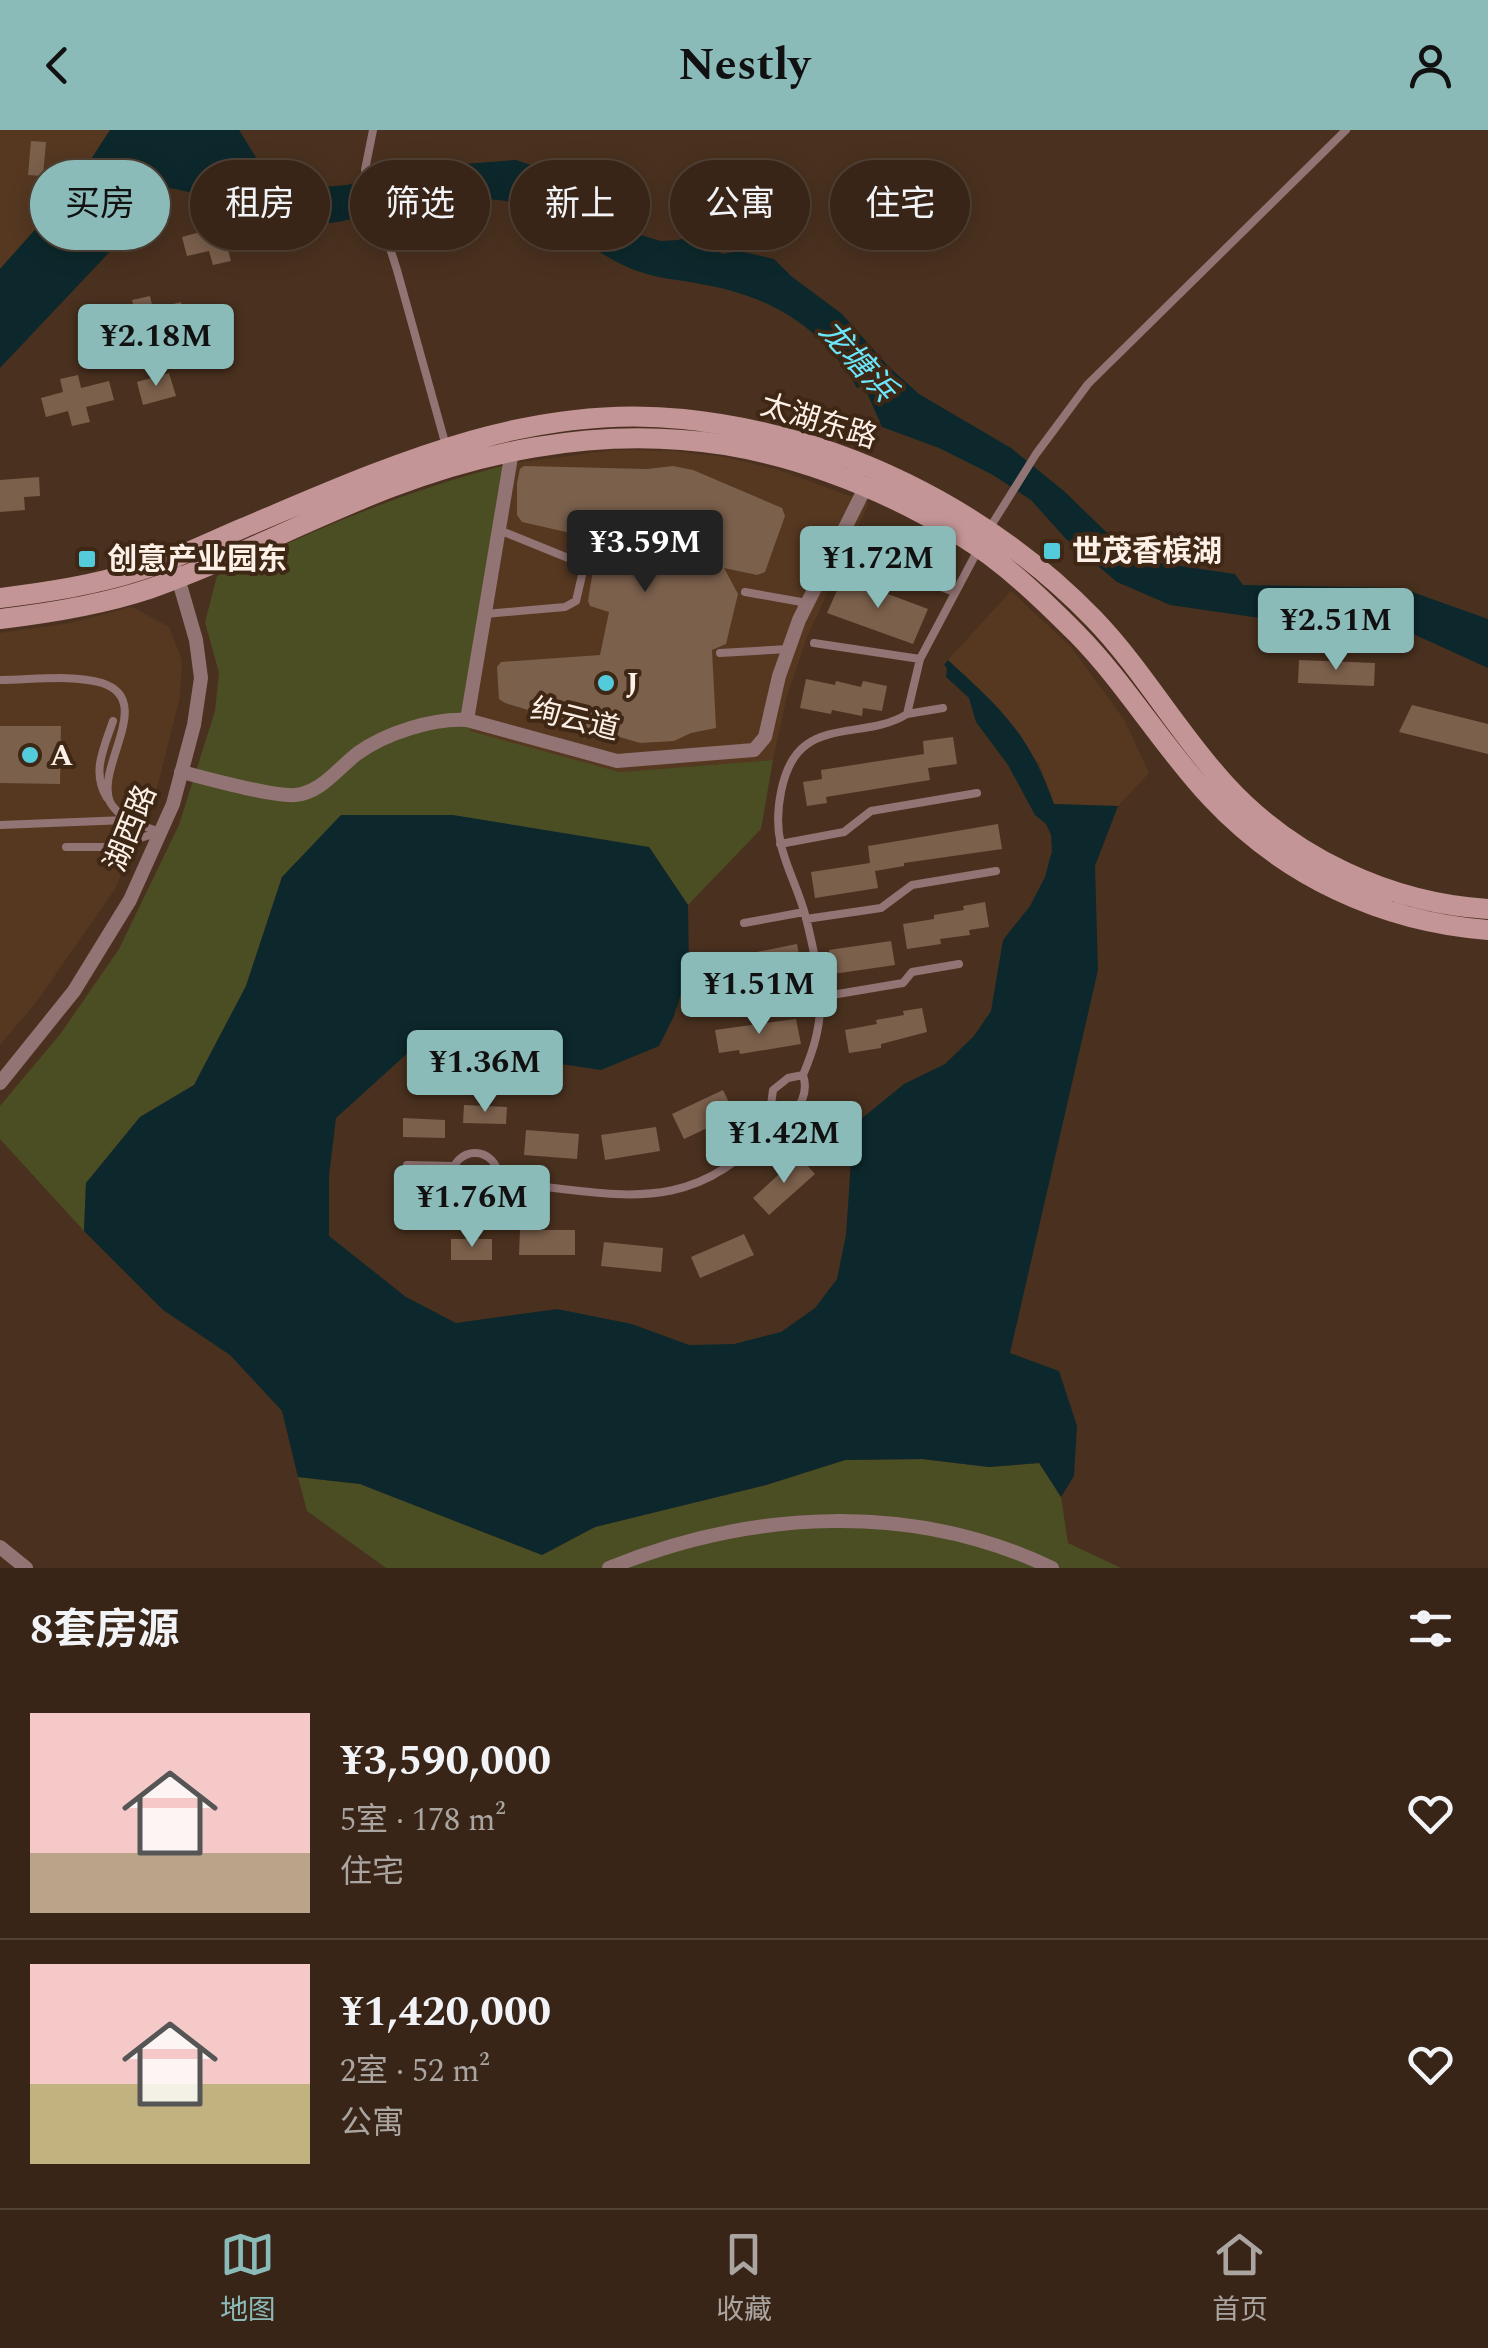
<!DOCTYPE html>
<html lang="zh">
<meta charset="utf-8">
<style>
:root{--surface:#382517;--page:#3f2d20;--text:#f1f3f6;--muted:#aba5a1;--line:#524236;--accent:#8bbbb9}
body{margin:0;font-family:Spectral,"Noto Sans SC",serif;background:var(--page);color:var(--text);height:100vh;display:flex;flex-direction:column;font-size:38px;white-space:nowrap}
*{box-sizing:border-box;margin:0}
p{font-size:32px;color:var(--muted)}
.icon{flex:none;width:55px;height:55px;fill:none;stroke:currentColor;stroke-width:2;stroke-linecap:round;stroke-linejoin:round}
.map{position:relative;height:1438px;overflow:hidden}
.side{display:flex;flex-direction:column;background:var(--surface);flex:1}
.side>*{flex:none}
.hud{position:absolute;left:30px;top:30px;width:1430px;height:90px;display:flex;gap:20px}
.price{position:absolute;translate:-50% -85px;padding:0 22px;border-radius:10px;background:var(--accent);color:#111;font-size:32px;line-height:65px;filter:drop-shadow(0 2px 5px #0008)}
.price::after{content:'';position:absolute;left:50%;top:60px;width:30px;height:22px;margin-left:-15px;background:inherit;clip-path:polygon(0 0,100% 0,50% 100%)}
.price.active{background:#222;color:#fff}
ul{padding:0;list-style:none}
li{display:flex;align-items:center;gap:30px;height:250px;padding:0 30px}
li+li{border-top:2px solid var(--line)}
li span{display:grid;place-items:center;flex:none;width:280px;height:200px;border-radius:0px;color:#555}
li>.icon{margin-inline-start:auto}
span .icon{width:120px;height:120px;fill:#fffc;stroke-width:1}
li b{font-size:42px}
h2{display:flex;justify-content:space-between;align-items:center;height:120px;padding:0 30px;font-size:42px}
.pill{padding:0 35px;border-radius:45px;background:var(--surface);box-shadow:0 5px 25px #0003,0 0 0 2px var(--line);font-size:35px;line-height:90px}
.pill.active{background:var(--accent);color:#111}
header{display:flex;justify-content:space-between;align-items:center;height:130px;padding:0 30px;background:var(--accent);color:#111;font-size:45px;font-weight:700}
.menu{display:flex;justify-content:space-around;align-items:center;height:140px;border-top:2px solid var(--line);background:var(--surface);font-size:28px;color:var(--muted)}
.menu a{display:grid;justify-items:center;gap:5px}
.menu .active{color:var(--accent)}
.map>svg:first-child{display:block}
.built{fill:#563821}
.green{fill:#4b4d23}
.water{fill:#0d282c}
.building{fill:#7b604c}
.lines{fill:none;stroke-linecap:round;stroke-linejoin:round}
.service{stroke:#927474;stroke-width:8}
.minor{stroke:#927474;stroke-width:14}
.secondary{stroke:#c49596;stroke-width:20}
.poi-dot{fill:#53cbdb;stroke:#3f2715;stroke-width:4}
.labels{text-anchor:middle;stroke-width:8;stroke-linejoin:round;paint-order:stroke}
.street-label{font-size:30px;fill:#fdf0e7;stroke:#3f2715}
.poi-label{font-size:30px;font-weight:bold;fill:#fdf0e7;stroke:#3f2715;text-anchor:start}
.water-label{font-size:32px;font-style:italic;fill:#6be7fb;stroke:#3f2715}
</style>
<header><svg class="icon" aria-label="back" viewBox="0 0 24 24"><path d="M15 5l-7 7 7 7"/></svg>Nestly<svg class="icon" aria-label="person" viewBox="0 0 24 24"><circle cx="12" cy="8" r="4"/><path d="M4 21q1-7 8-7t8 7"/></svg></header>
<div class="map">
<svg width="1488" height="1438" viewBox="0 0 1488 1438">
<rect width="100%" height="100%" fill="#4a311f"/>
<!-- built -->
<path class="built" d="M0,0H110L73,57L0,139Z
M614,320L673,321L724,327L776,339L869,373L807,507L787,566L773,630L620,642L470,602L514,333Z
M1011,461L1072,518L1125,591L1149,643L1118,676L1054,674L1039,633L948,530Z
M132,477L169,497L182,530L180,567L156,662L115,759L37,871L0,915V503L70,493Z"/>
<!-- green -->
<path class="green" d="M514,333L470,601L620,642L773,630L761,699L688,775L649,717L282,747L246,856L194,955L140,987L86,1053L84,1101L0,1009V976L61,903L119,819L179,695L215,581L219,543L205,492L217,446C314,400 410,358 514,333Z
M922,1329L989,1337L1040,1333L1061,1367L1068,1413L1121,1438H386L307,1381L298,1347L360,1354L542,1425L595,1397L766,1355L845,1330Z"/>
<!-- water -->
<path class="water" d="M110,0H239L268,47L322,57L347,55L409,38L516,30L552,42L637,104L661,111L679,110L692,104L708,111L711,118L723,124L739,121L774,129L791,146L842,184L889,237L919,264L1011,318L1065,362L1134,429L1235,444L1243,455L1401,458L1488,489V538L1402,499L1260,488L1170,475L1117,452L1066,409L1031,370L993,345L939,318L882,297L864,256L857,258C824,199 772,167 706,155C678,149 652,149 625,136C581,116 550,75 499,70C459,66 417,74 378,82C361,86 343,93 326,93C295,93 267,79 237,72C215,67 192,63 170,58L0,238V139L73,57Z
M948,530C1002,580 1028,602 1054,674L1118,676L1095,736L1098,840L1010,1223L1059,1241L1077,1296L1074,1346L1061,1367L1039,1333L989,1337L922,1329L845,1330L766,1355L595,1397L542,1425L360,1354L298,1347L282,1281L230,1225L163,1180L84,1101L86,1053L140,987L194,955L246,856L282,747L341,685H453L649,717L688,775L689,838L674,886L659,916L601,940L534,930L494,905L457,903L421,911L336,988L329,1046V1106L406,1167L456,1193L557,1179L632,1194L689,1215L734,1214L781,1202L815,1178L837,1149L846,1105L852,1016L861,989L904,954L945,934L974,906L991,881L1003,810L1030,776L1045,747L1052,721L1051,705L1046,694L1035,685L1008,635L976,592L969,568L946,547L947,538L944,535Z"/>
<!-- building -->
<path class="building" d="M31,11L46,12L43,46L28,45Z
M219,84L222,97L250,90L255,109L227,116L231,131L213,135L209,121L187,126L182,107L204,101L201,89Z
M150,166L153,179L181,172L186,191L158,198L162,213L144,217L140,203L118,208L113,189L135,183L132,170Z
M169,243L176,266L143,275L137,252Z
M78,245L81,258L109,251L114,270L86,277L90,292L72,296L68,281L46,287L41,268L63,262L60,249Z
M524,336L647,339L673,336L693,340L782,378L785,386L765,442L757,445L724,438L738,464L726,514L712,520L716,598L691,603L674,611L640,613L505,573L499,569L497,537L501,532L600,525L609,482L590,476L588,471L594,434L615,435L619,414L522,392L517,385V353L520,339Z
M39,347L40,366L24,367L25,380L0,382V350Z
M843,447L928,479L913,514L827,483Z
M1299,530L1375,533L1374,556L1298,553Z
M806,549L835,555L836,551L861,557L863,551L887,556L882,581L863,578L862,586L832,580L831,584L800,578Z
M1412,575L1488,594V624L1399,602Z
M0,596H61L60,654L0,653Z
M953,607L957,634L928,638L930,650L826,667L827,673L807,676L803,652L822,649L821,640L924,624L923,611Z
M998,694L1002,719L904,733V736L875,741L878,758L815,768L811,742L870,733L868,716Z
M985,772L989,797L969,800L970,805L940,809L941,814L907,819L903,794L934,789V785L964,780L963,776Z
M891,811L895,835L833,844L829,820Z
M797,814L802,839L736,852L731,827Z
M922,878L927,902L881,914V918L849,923L845,900L877,894L876,890L904,885L903,881Z
M796,889L801,914L740,924L739,920L719,923L715,900Z
M723,960L735,985L684,1009L672,984Z
M464,975L507,977L506,994L463,993Z
M403,988L445,990V1008L403,1007Z
M656,997L660,1021L605,1030L601,1005Z
M526,1000L579,1004L577,1029L524,1025Z
M799,1026L815,1044L769,1085L753,1068Z
M394,1066H434V1087H394Z
M520,1100H575V1125H519Z
M744,1104L754,1125L700,1148L691,1127Z
M451,1109H492V1130H451Z
M604,1112L663,1118L661,1142L601,1136Z"/>
<g class="lines">
<!-- service -->
<path class="service" d="M373,0L365,40L397,140L446,316
M989,399L1036,324L1088,254L1346,0
M856,424L954,462
M745,462L807,473
M485,484L565,477L576,471L583,441L578,432L499,400
M814,513L920,529
M720,523L788,519
M0,550C31,550 72,544 102,553C156,570 95,637 110,672C113,678 121,685 126,690
M907,584L943,578
M107,668C91,642 104,618 113,591
M0,695L126,690L160,702
M780,714L844,702L871,681L977,663
M66,717H111L160,702
M806,789L881,778L912,755L996,741
M744,793L804,782
M820,867L903,853L912,842L959,834
M720,873L819,855
M803,945L788,948L773,960L770,983L776,990H786C800,979 809,963 803,945C814,919 822,893 820,864C818,839 812,812 806,788C800,763 787,740 781,715C774,686 780,634 806,615C833,595 876,604 907,584L920,529L979,418
M452 1046a23 23 0 1 1 46 0a23 23 0 1 1-46 0Z
M407,1035L453,1036
M497,1052C612,1061 692,1095 776,990"/>
<!-- minor -->
<path class="minor" d="M467,590L512,321
M181,642C207,648 272,667 295,665C321,663 338,638 358,623C386,603 433,588 467,590L617,631L754,620L765,607L779,546L799,490L865,358
M0,953L74,861L130,770L173,674L194,595L201,548L196,510L176,441
M0,1417L26,1438
M609,1438C751,1380 912,1371 1052,1438"/>
<!-- secondary -->
<path class="secondary" d="M0,468C48,462 95,455 141,440C176,429 210,412 243,398C383,339 526,272 683,289C838,305 985,377 1094,489C1143,540 1178,603 1226,655C1293,728 1390,773 1488,779
M0,489C51,483 101,475 149,459C232,430 310,388 392,357C483,322 584,302 682,310C779,317 878,355 961,406C1004,432 1042,469 1077,504C1127,555 1163,617 1211,668C1284,746 1382,792 1488,800"/>
</g>
<!-- markers -->
<g class="poi-dot">
<rect x="1042" y="411" width="20" height="20" rx="5"/>
<rect x="77" y="419" width="20" height="20" rx="5"/>
<circle cx="606" cy="553" r="10"/>
<circle cx="30" cy="625" r="10"/>
</g>
<g class="labels">
<!-- street labels -->
<g class="street-label">
<text transform="translate(819 291) rotate(17)" y="10">太湖东路</text>
<text transform="translate(575 589) rotate(14)" y="10">绚云道</text>
<text transform="translate(130 698) rotate(-68)" y="10">湖西路</text>
</g>
<!-- poi labels -->
<g class="poi-label">
<text x="1072" y="431">世茂香槟湖</text>
<text x="107" y="439">创意产业园东</text>
<text x="626" y="563">J</text>
<text x="50" y="635">A</text>
</g>
<!-- water labels -->
<g class="water-label">
<text transform="translate(858 230) rotate(48)" y="11">龙塘浜</text>
</g>
</g>
</svg>
<b class="price" style="left:156px;top:259px">¥2.18M</b>
<b class="price active" style="left:645px;top:465px">¥3.59M</b>
<b class="price" style="left:878px;top:481px">¥1.72M</b>
<b class="price" style="left:1336px;top:543px">¥2.51M</b>
<b class="price" style="left:759px;top:907px">¥1.51M</b>
<b class="price" style="left:485px;top:985px">¥1.36M</b>
<b class="price" style="left:784px;top:1056px">¥1.42M</b>
<b class="price" style="left:472px;top:1120px">¥1.76M</b>
<div class="hud">
<a class="pill active">买房</a>
<a class="pill">租房</a>
<a class="pill">筛选</a>
<a class="pill">新上</a>
<a class="pill">公寓</a>
<a class="pill">住宅</a>
</div>
</div>
<section class="side">
<h2>8套房源<svg class="icon" aria-label="filters" viewBox="0 0 24 24"><path d="M4 7h16M4 17h16"/><circle cx="9" cy="7" r="2"/><circle cx="15" cy="17" r="2"/></svg></h2>
<ul>
<li><span style="background:linear-gradient(#f6c9c9 70%,#b9a48a 0)"><svg class="icon" aria-label="home" viewBox="0 0 24 24"><path d="M3 11l9-7 9 7M6 9v11h12V9"/></svg></span><div><b>¥3,590,000</b><p>5室 · 178 m²</p><p>住宅</p></div><svg class="icon" aria-label="heart" viewBox="0 0 24 24"><path d="M12 20l-8-8c-3-5 5-10 8-4 3-6 11-1 8 4z"/></svg></li>
<li><span style="background:linear-gradient(#f6c9c9 60%,#c2b280 0)"><svg class="icon" aria-label="home" viewBox="0 0 24 24"><path d="M3 11l9-7 9 7M6 9v11h12V9"/></svg></span><div><b>¥1,420,000</b><p>2室 · 52 m²</p><p>公寓</p></div><svg class="icon" aria-label="heart" viewBox="0 0 24 24"><path d="M12 20l-8-8c-3-5 5-10 8-4 3-6 11-1 8 4z"/></svg></li>
</ul>
</section>
<nav class="menu">
<a class="active"><svg class="icon" aria-label="map" viewBox="0 0 24 24"><path d="M3 6l6-2 6 2 6-2v14l-6 2-6-2-6 2zM9 4v14M15 6v14"/></svg>地图</a>
<a><svg class="icon" aria-label="saved" viewBox="0 0 24 24"><path d="M7 4h10v16l-5-4-5 4z"/></svg>收藏</a>
<a><svg class="icon" aria-label="home" viewBox="0 0 24 24"><path d="M3 11l9-7 9 7M6 9v11h12V9"/></svg>首页</a>
</nav>
